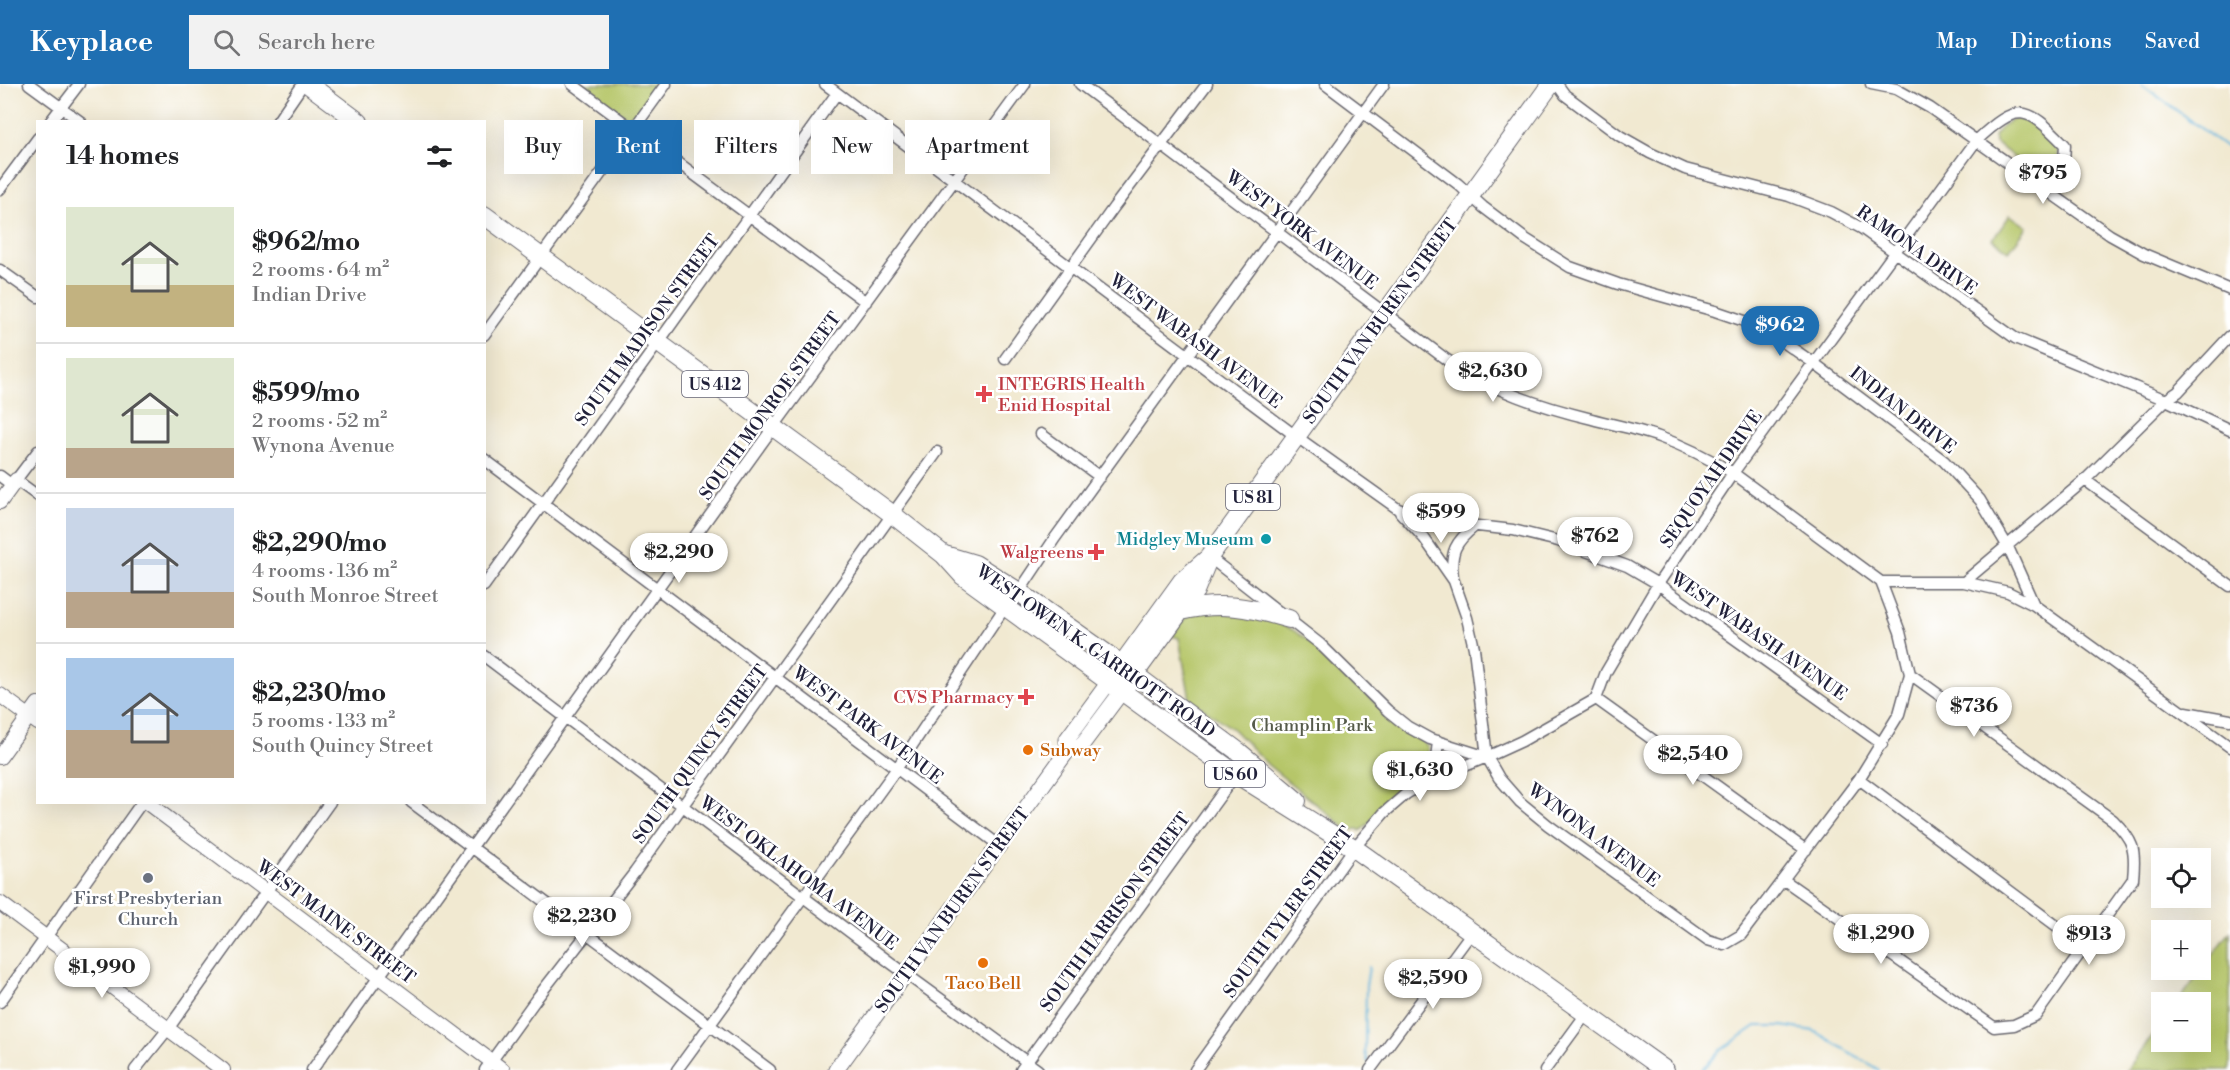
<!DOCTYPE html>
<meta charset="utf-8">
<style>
:root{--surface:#fff;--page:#f2f2f2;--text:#202124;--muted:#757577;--line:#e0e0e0;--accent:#1f6fb2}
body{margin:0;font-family:"Libre Bodoni",serif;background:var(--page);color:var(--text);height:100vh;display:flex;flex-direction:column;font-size:22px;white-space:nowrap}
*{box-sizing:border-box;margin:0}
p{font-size:20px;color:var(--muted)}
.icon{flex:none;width:33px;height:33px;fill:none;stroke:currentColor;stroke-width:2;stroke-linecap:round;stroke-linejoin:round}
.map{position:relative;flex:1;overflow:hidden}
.sheet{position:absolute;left:36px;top:36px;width:450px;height:684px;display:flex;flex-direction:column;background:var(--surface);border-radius:0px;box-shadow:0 6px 24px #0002}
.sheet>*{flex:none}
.hud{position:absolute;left:504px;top:36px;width:570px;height:54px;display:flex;gap:12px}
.buttons{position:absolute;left:2151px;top:764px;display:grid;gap:12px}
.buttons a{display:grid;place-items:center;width:60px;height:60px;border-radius:0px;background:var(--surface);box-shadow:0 6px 24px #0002;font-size:30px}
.price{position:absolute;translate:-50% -51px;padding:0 14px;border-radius:21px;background:#fff;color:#222;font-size:20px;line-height:39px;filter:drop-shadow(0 2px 3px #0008)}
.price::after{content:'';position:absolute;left:50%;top:36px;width:18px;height:14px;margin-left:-9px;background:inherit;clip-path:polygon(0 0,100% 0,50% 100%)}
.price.current{background:var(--accent);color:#fff}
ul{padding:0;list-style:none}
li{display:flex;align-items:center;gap:18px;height:150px;padding:0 30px}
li+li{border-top:2px solid var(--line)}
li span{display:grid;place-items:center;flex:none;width:168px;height:120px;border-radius:0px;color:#555}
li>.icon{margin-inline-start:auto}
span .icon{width:72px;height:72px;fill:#fffc;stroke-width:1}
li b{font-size:26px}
h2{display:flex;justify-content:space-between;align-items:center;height:72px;padding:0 30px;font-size:26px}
.pill{padding:0 21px;border-radius:0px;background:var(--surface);box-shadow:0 6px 24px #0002;font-size:21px;line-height:54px}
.pill.current{background:var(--accent);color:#fff}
header{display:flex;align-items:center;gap:36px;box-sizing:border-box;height:84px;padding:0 30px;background:var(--accent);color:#fff}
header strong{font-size:28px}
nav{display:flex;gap:33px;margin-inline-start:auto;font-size:21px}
.search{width:420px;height:54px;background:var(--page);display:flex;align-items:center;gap:15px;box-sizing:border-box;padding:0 21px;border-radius:0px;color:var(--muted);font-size:22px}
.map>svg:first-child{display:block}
.green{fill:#b6c669;stroke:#6c7452;stroke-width:1.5}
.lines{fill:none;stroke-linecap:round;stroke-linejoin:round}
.stream{stroke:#63b4de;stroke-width:2}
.street-casing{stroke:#6a6870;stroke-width:13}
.secondary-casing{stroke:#6a6870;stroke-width:16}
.primary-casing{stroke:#6a6870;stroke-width:17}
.highway-casing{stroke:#6a6870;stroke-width:20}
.street{stroke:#fff;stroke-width:10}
.secondary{stroke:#fff;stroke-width:14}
.primary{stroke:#fff;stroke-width:15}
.highway{stroke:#fff;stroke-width:18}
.health-dot{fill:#e0444e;stroke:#fff;stroke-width:2}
.culture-dot{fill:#0f9aa8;stroke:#fff;stroke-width:2}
.food-dot{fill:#e8710a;stroke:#fff;stroke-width:2}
.worship-dot{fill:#6b7280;stroke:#fff;stroke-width:2}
.labels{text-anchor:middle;stroke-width:5;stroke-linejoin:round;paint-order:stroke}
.shield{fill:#fff;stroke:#646476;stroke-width:1.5}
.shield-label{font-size:16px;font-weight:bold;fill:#22223b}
.street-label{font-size:18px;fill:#22223b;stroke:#fff}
.health-label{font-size:18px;fill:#be3a42;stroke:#fff;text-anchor:end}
.culture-label{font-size:18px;fill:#0d838f;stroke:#fff;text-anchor:end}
.park-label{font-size:18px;fill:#565b4b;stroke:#fff}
.food-label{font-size:18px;fill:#c56008;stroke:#fff;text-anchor:start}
.worship-label{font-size:18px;fill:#5b616d;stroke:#fff}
</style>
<header>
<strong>Keyplace</strong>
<div class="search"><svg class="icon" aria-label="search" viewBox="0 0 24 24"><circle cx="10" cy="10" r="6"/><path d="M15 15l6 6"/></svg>Search here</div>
<nav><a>Map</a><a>Directions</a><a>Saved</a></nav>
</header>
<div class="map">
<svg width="2230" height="986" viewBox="0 0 2230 986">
<rect width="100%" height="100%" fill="#fff"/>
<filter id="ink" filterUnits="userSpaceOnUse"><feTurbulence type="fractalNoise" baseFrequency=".0167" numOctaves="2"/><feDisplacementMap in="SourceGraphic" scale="12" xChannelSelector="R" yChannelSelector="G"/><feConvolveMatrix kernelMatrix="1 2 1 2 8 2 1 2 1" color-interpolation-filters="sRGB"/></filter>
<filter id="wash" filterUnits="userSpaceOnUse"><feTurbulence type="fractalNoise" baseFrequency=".008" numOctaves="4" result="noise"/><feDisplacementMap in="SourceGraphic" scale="24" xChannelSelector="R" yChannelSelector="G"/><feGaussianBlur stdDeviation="1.35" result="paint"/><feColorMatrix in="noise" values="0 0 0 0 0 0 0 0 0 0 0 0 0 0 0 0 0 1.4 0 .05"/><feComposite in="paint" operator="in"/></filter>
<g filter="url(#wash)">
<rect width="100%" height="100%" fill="#f1e9d1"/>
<!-- green -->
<path class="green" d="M581,0H660L632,37Z
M2017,34C2045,36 2078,73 2043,94L2038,93L1995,58L1994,52C2001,43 2006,37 2017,34Z
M2010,131L2027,143L2009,167L1993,155Z
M1207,526L1272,536L1293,546L1318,564L1403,645L1422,657L1428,663L1429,680L1423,690L1394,713L1365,743L1360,747L1358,745L1352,746L1349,744L1348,746L1268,681L1234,646L1190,615L1179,554L1172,552L1188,530Z
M2230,848V986H2127L2161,940L2162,957H2200V918H2178Z"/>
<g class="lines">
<!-- stream -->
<path class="stream" d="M2141,0L2230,66
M1368,978L1365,968L1366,902L1369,883
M1702,986L1721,966L1756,942H1781L1814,947L1879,986"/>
</g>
</g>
<g filter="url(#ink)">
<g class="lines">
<!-- street casing -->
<g class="street-casing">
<path id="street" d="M29,0L81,38
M572,0L866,218
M825,0L1297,353L1398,425L1434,437L1513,446L1558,457L1627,482L1658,500L1882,660
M1080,0L1447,276C1493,307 1539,322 1592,335C1614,341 1637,345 1659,353C1685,362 1710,375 1733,389L1881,498H1964L2008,508L2034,521L2230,663
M1325,0L1458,100L1483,123L1524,154L1570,183L1618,200L1715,227L1762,243L1815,280L1944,377L1980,416L2008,463L2034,521
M1557,0L1565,11L1620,52L1650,69L1685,85L1789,112L1831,128L1861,144L2015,254L2166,316L2230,346
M1871,0L1896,5L1930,24L2110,151L2144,170L2230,206
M50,38L79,0
M277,38L303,0
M0,105L38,54
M0,186L38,213
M484,251L666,0
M1005,275L1114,123L1207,0
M1041,350L1100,393
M38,367L16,396L38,412
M484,375L1000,762
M0,392L12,401
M2085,396L2230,502
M1400,428L1424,454L1454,497L1467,534L1474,564L1487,673L1499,694L1520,718L1548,741L1708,856L1724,861L1741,851L1859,695L1899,630L1910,590
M1209,473L1320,560L1388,627L1408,643L1430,655L1487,673L1522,657L1596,615L1606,588L1658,500L1733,389L1976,57C2018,18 2026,21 2065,61L2064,78L2045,105
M1453,493C1450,468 1455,458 1475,442
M1964,498L2085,396L2166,316L2178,308L2230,252
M484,502L837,9
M1019,508L1055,454L1384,0
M484,572L891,879L1038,986
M1596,615L1806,766
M2186,628L2230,636
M1434,694L1438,657
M1859,695L2085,863
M411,718L770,986
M1784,796L1994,943L2014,941L2036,931L2133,795C2136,765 2134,757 2113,736L1910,590L1900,548L1881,498
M0,918L142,718
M135,986L168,945L330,718
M312,986L764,356L1025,0
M485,986L537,914L635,788L937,368
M677,986L897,684L1005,523
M1021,986L1236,690
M1195,986L1354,764L1384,729L1406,710L1424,699L1487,673
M1370,986L1472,848
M1545,986L1586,930"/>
</g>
<!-- secondary casing -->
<g class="secondary-casing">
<path id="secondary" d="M0,418L16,396
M0,611L38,639
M0,673L38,620
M146,718L503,986
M0,819L223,986"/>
</g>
<!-- primary casing -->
<g class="primary-casing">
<path id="primary" d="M1068,666L1067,655L1109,598
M836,986L1068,666L1081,662L1122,607"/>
</g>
<!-- highway casing -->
<g class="highway-casing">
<path id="highway" d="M308,0L359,38
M484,131L892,430L944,471L963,492L1236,690L1354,764L1665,986
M945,471L975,480L1019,508L1107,570L1239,668L1297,717
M1180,527C1221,517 1249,523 1289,535
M1115,590L1182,497L1206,476
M1122,607L1195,507L1209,473L1551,0"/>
</g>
<!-- street -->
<use href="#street" class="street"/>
<!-- secondary -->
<use href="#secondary" class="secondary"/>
<!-- primary -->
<use href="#primary" class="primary"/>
<!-- highway -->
<use href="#highway" class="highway"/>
</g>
</g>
<!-- markers -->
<g class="health-dot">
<path d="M981 301h6v6h6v6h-6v6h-6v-6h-6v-6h6z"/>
<path d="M1093 459h6v6h6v6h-6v6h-6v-6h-6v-6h6z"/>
<path d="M1023 604h6v6h6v6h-6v6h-6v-6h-6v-6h6z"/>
</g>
<circle class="culture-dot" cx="1266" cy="455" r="6"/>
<g class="food-dot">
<circle cx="1028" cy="666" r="6"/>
<circle cx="983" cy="879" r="6"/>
</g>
<circle class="worship-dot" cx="148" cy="794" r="6"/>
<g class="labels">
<!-- shield labels -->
<g class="shield">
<rect x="682" y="287" width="66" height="26" rx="4.5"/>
<rect x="1226" y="400" width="54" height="26" rx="4.5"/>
<rect x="1205" y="677" width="60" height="26" rx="4.5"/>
</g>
<g class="shield-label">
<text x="715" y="306">US 412</text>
<text x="1253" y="419">US 81</text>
<text x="1235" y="696">US 60</text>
</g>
<!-- street labels -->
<g class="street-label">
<text transform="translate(1302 146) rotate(37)" y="6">WEST YORK AVENUE</text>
<text transform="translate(1917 166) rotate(35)" y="6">RAMONA DRIVE</text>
<text transform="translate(1380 237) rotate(-54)" y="6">SOUTH VAN BUREN STREET</text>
<text transform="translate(647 246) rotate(-54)" y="6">SOUTH MADISON STREET</text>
<text transform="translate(1196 257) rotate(37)" y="6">WEST WABASH AVENUE</text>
<text transform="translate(770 322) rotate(-54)" y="6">SOUTH MONROE STREET</text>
<text transform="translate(1903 326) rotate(38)" y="6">INDIAN DRIVE</text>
<text transform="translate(1711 395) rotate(-55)" y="6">SEQUOYAH DRIVE</text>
<text transform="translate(1759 552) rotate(35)" y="6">WEST WABASH AVENUE</text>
<text transform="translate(1096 567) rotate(35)" y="6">WEST OWEN K. GARRIOTT ROAD</text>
<text transform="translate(868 641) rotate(37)" y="6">WEST PARK AVENUE</text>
<text transform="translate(700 670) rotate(-54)" y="6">SOUTH QUINCY STREET</text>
<text transform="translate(1594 751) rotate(37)" y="6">WYNONA AVENUE</text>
<text transform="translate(799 789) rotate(37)" y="6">WEST OKLAHOMA AVENUE</text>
<text transform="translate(952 826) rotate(-54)" y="6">SOUTH VAN BUREN STREET</text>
<text transform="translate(1115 828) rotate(-54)" y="6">SOUTH HARRISON STREET</text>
<text transform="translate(1288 828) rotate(-54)" y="6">SOUTH TYLER STREET</text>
<text transform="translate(336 838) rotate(37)" y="6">WEST MAINE STREET</text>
</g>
<!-- health labels -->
<g class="health-label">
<text x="998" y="306" text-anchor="start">INTEGRIS Health<tspan x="998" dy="21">Enid Hospital</tspan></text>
<text x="1084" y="474">Walgreens</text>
<text x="1014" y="619">CVS Pharmacy</text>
</g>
<!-- culture labels -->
<g class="culture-label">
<text x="1254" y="461">Midgley Museum</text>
</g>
<!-- park labels -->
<g class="park-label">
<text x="1312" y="647">Champlin Park</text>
</g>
<!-- food labels -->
<g class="food-label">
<text x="1040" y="672">Subway</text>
<text x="983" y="905" text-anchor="middle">Taco Bell</text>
</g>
<!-- worship labels -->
<g class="worship-label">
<text x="148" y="820">First Presbyterian<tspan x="148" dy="21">Church</tspan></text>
</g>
</g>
</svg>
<div class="buttons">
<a><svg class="icon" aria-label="locate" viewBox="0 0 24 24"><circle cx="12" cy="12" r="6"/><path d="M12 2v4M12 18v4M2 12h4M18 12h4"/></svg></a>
<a>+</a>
<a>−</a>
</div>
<b class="price" style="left:2043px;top:121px">$795</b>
<b class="price current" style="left:1780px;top:273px">$962</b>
<b class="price" style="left:1493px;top:319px">$2,630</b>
<b class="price" style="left:1441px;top:460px">$599</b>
<b class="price" style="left:1595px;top:484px">$762</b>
<b class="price" style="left:679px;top:500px">$2,290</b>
<b class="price" style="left:1974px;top:654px">$736</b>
<b class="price" style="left:1693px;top:702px">$2,540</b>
<b class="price" style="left:1420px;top:718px">$1,630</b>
<b class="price" style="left:582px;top:864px">$2,230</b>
<b class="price" style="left:1881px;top:881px">$1,290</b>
<b class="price" style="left:2089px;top:882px">$913</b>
<b class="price" style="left:102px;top:915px">$1,990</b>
<b class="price" style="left:1433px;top:926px">$2,590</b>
<div class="hud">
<a class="pill">Buy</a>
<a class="pill current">Rent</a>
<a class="pill">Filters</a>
<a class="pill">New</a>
<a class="pill">Apartment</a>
</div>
<section class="sheet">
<h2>14 homes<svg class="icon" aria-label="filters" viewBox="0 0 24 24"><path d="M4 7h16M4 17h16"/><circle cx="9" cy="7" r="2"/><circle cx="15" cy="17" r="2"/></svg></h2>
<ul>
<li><span style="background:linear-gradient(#dfe7d0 65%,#c2b280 0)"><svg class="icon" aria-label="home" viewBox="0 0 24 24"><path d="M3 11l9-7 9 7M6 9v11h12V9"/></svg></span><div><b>$962/mo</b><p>2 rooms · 64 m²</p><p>Indian Drive</p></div></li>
<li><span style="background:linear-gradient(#dfe7d0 75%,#b9a48a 0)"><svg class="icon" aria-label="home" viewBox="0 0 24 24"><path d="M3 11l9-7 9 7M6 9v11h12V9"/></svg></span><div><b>$599/mo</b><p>2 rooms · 52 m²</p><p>Wynona Avenue</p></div></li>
<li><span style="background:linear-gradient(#c9d6e8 70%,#b9a48a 0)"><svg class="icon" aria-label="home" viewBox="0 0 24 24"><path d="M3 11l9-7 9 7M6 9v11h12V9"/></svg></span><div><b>$2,290/mo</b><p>4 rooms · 136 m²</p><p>South Monroe Street</p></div></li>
<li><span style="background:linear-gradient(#a9c7e8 60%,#b9a48a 0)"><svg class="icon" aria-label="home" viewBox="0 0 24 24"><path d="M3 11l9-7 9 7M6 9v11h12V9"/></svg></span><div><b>$2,230/mo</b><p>5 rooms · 133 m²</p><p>South Quincy Street</p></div></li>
</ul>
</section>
</div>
